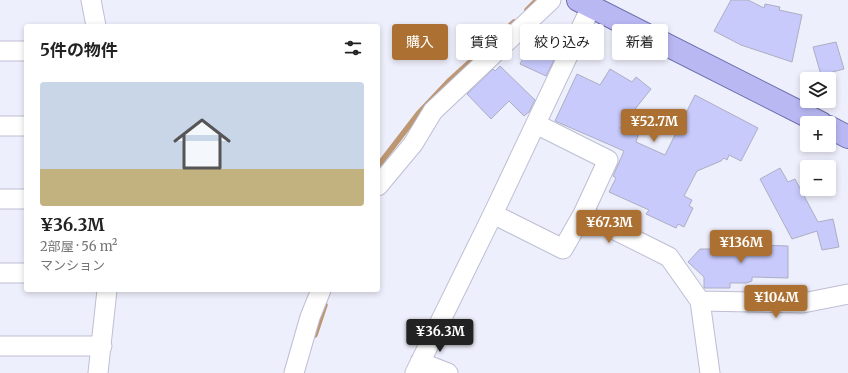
<!DOCTYPE html>
<html lang="ja">
<meta charset="utf-8">
<style>
:root{--surface:#fff;--page:#f6f6f6;--text:#222;--muted:#767676;--accent:#ac7132}
body{margin:0;font-family:Merriweather,"Noto Sans JP",serif;background:var(--page);color:var(--text);height:100vh;display:flex;flex-direction:column;font-size:15px;white-space:nowrap}
*{box-sizing:border-box;margin:0}
p{font-size:13px;color:var(--muted)}
.icon{flex:none;width:22px;height:22px;fill:none;stroke:currentColor;stroke-width:2;stroke-linecap:round;stroke-linejoin:round}
.map{position:relative;flex:1;overflow:hidden}
.panel{position:absolute;left:24px;top:24px;width:356px;height:268px;display:flex;flex-direction:column;background:var(--surface);border-radius:4px;box-shadow:0 2px 6px #0003}
.panel>*{flex:none}
.top-card{position:absolute;left:392px;top:24px;width:380px;height:36px;display:flex;gap:8px}
.fabs{position:absolute;left:800px;top:72px;display:grid;gap:8px}
.fabs a{display:grid;place-items:center;width:36px;height:36px;border-radius:4px;background:var(--surface);box-shadow:0 2px 6px #0003;font-size:20px}
.price{position:absolute;translate:-50% -34px;padding:0 9px;border-radius:4px;background:var(--accent);color:#fff;font-size:13px;line-height:26px;filter:drop-shadow(0 1px 2px #0008)}
.price::after{content:'';position:absolute;left:50%;top:24px;width:12px;height:9px;margin-left:-6px;background:inherit;clip-path:polygon(0 0,100% 0,50% 100%)}
.price.active{background:#222;color:#fff}
ul{padding:0;list-style:none}
li{display:grid;align-content:center;gap:8px;height:212px;padding:0 16px}
li span{display:grid;place-items:center;height:124px;border-radius:4px;color:#555}
li>.icon{margin-inline-start:auto}
span .icon{width:72px;height:72px;fill:#fffc;stroke-width:1}
li b{font-size:17px}
h2{display:flex;justify-content:space-between;align-items:center;height:48px;padding:0 16px;font-size:17px}
.tag{padding:0 14px;border-radius:4px;background:var(--surface);box-shadow:0 2px 6px #0003;font-size:14px;line-height:36px}
.tag.active{background:var(--accent);color:#fff}
.map>svg:first-child{display:block}
.lines{fill:none;stroke-linecap:round;stroke-linejoin:round}
.stream{stroke:#bd9672;stroke-width:5.5}
.building{fill:#c7cafb;stroke:#adaec2}
.minor-casing{stroke:#bdbed3;stroke-width:21}
.major-casing{stroke:#6b6aac;stroke-width:24}
.minor{stroke:#fff;stroke-width:19}
.major{stroke:#b9b8f3;stroke-width:22}
</style>
<div class="map">
<svg width="848" height="373" viewBox="0 0 848 373">
<rect width="100%" height="100%" fill="#eeeffc"/>
<g class="lines">
<!-- stream -->
<path class="stream" d="M527,10L537,0
M378,166L418,114L450,80L514,22
M315,335L325,305"/>
</g>
<!-- building -->
<path class="building" d="M731,0H748L764,8L765,4L780,7L779,10L802,15L792,62L741,45L714,31Z
M836,42L844,69L821,75L813,47Z
M530,44L556,56L546,76L520,64Z
M500,66L535,100L529,112L524,116L509,101L491,119L467,94L493,69L495,71Z
M610,69L632,82L636,77L651,89L620,128L639,133L636,142L665,155L695,95L758,128L741,161L729,155L727,160L724,158L721,161L697,171L684,196L692,200L689,206L693,208L684,227L678,224L676,228L646,214L649,210L609,192L616,178L613,176L624,151L555,121L577,74L600,85Z
M780,168L788,182L795,179L818,222L833,219L839,247L822,250L817,231L792,239L760,179Z
M732,244L788,246V278L752,277V281L746,283H730V288H704V277L688,262L700,249H732Z"/>
<g class="lines">
<!-- minor casing -->
<g class="minor-casing">
<path id="minor" d="M91,0L96,26
M0,51H26
M536,124L608,160L583,214L669,257L700,301L710,373
M0,126H26
M378,186L413,144L433,111L551,0
M0,199H26
M493,214L563,249L583,214
M0,273H26
M700,301L803,303L848,294
M0,346H102
M420,362L448,373
M98,373L107,290
M294,373L310,317L321,290
M415,373L493,214L591,7"/>
</g>
<!-- major casing -->
<g class="major-casing">
<path id="major" d="M578,0L821,123
M829,127L848,137"/>
</g>
<!-- minor -->
<use href="#minor" class="minor"/>
<!-- major -->
<use href="#major" class="major"/>
</g>
</svg>
<div class="fabs">
<a><svg class="icon" aria-label="layers" viewBox="0 0 24 24"><path d="M12 4l9 5-9 5-9-5zM3 14l9 5 9-5"/></svg></a>
<a>+</a>
<a>−</a>
</div>
<b class="price" style="left:654px;top:143px">¥52.7M</b>
<b class="price" style="left:609px;top:244px">¥67.3M</b>
<b class="price" style="left:741px;top:264px">¥136M</b>
<b class="price" style="left:776px;top:319px">¥104M</b>
<b class="price active" style="left:440px;top:353px">¥36.3M</b>
<div class="top-card">
<a class="tag active">購入</a>
<a class="tag">賃貸</a>
<a class="tag">絞り込み</a>
<a class="tag">新着</a>
</div>
<section class="panel">
<h2>5件の物件<svg class="icon" aria-label="filters" viewBox="0 0 24 24"><path d="M4 7h16M4 17h16"/><circle cx="9" cy="7" r="2"/><circle cx="15" cy="17" r="2"/></svg></h2>
<ul>
<li><span style="background:linear-gradient(#c9d6e8 70%,#c2b280 0)"><svg class="icon" aria-label="home" viewBox="0 0 24 24"><path d="M3 11l9-7 9 7M6 9v11h12V9"/></svg></span><div><b>¥36.3M</b><p>2部屋 · 56 m²</p><p>マンション</p></div></li>
</ul>
</section>
</div>
